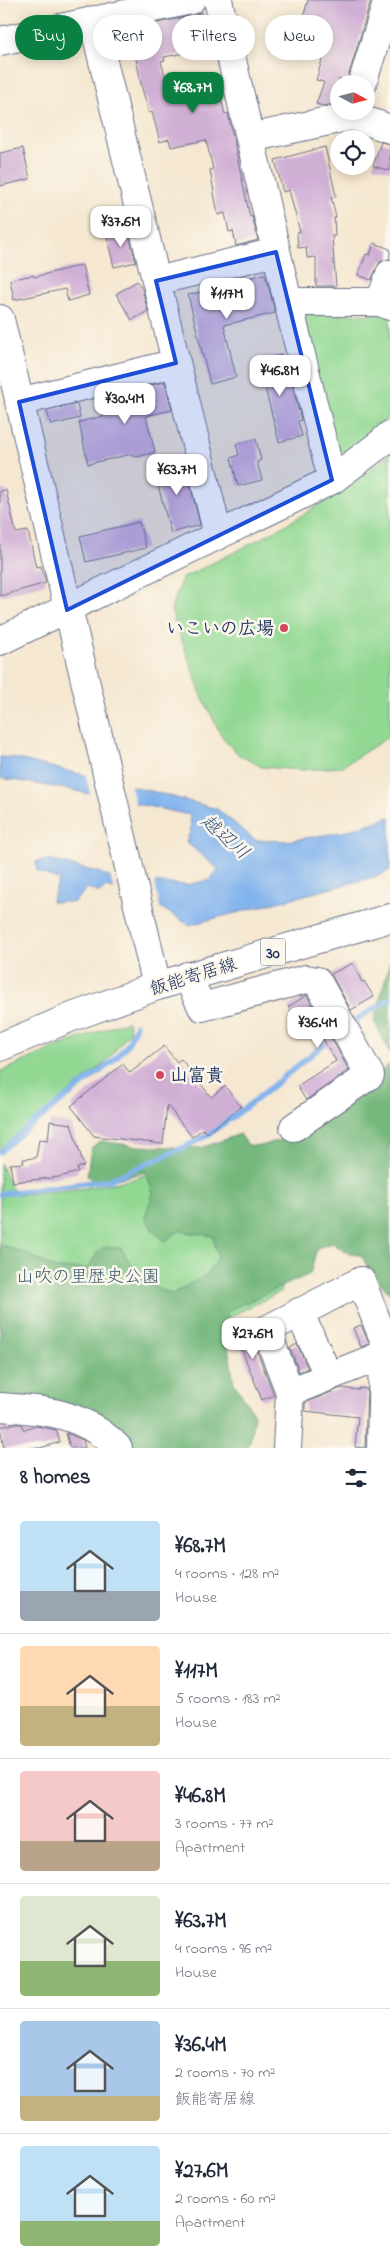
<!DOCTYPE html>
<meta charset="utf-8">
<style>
:root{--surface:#fff;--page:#f6f6f7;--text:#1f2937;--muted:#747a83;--line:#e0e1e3;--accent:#0b8043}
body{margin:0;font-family:"Indie Flower","Klee One",sans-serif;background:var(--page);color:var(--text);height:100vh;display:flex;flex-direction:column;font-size:19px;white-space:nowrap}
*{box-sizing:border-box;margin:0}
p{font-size:16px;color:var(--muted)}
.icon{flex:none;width:28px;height:28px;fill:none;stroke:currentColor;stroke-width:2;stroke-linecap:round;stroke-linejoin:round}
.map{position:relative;height:1448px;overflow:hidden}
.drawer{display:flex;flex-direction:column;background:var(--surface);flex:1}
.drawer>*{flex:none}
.banner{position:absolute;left:15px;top:15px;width:360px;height:45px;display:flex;gap:10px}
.needle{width:32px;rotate:97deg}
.buttons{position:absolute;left:330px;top:75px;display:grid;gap:10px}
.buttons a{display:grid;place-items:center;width:45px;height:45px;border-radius:50%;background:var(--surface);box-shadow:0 2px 12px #0003;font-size:25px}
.price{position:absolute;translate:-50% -42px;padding:0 11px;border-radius:10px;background:#fff;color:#222;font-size:16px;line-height:32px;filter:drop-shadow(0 1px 2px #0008)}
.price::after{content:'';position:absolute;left:50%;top:30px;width:15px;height:11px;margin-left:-8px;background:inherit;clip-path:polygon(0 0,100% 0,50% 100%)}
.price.current{background:var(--accent);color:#fff}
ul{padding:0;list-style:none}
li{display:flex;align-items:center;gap:15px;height:125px;padding:0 20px}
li+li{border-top:1px solid var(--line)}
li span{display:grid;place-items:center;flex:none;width:140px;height:100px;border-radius:5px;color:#555}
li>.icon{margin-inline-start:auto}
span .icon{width:60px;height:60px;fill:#fffc;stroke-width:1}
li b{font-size:21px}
h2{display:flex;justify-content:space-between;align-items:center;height:60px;padding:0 20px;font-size:21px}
.tag{padding:0 18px;border-radius:22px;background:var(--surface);box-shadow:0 2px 12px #0003;font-size:18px;line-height:45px}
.tag.current{background:var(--accent);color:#fff}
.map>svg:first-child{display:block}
.green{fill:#91d893;stroke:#568478}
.forest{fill:#74b87d;stroke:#48746e}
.water{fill:#81b3ed;stroke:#4e71a6}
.pier{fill:#f5e7d0}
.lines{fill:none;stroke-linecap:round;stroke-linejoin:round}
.stream{stroke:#81b3ed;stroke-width:5.5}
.building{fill:#d0afd5}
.minor-casing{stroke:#676f86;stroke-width:30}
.major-casing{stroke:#676f86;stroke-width:30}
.minor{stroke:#fff;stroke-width:28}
.major{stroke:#fff;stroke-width:28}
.marked{fill:#1d4ed8;fill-opacity:0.2;stroke:#1d4ed8;stroke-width:4;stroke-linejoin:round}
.poi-dot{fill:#d1495b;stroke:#fbf7ec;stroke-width:2}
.labels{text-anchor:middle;stroke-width:5;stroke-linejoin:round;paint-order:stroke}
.shield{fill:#fbf7ec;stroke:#5e6b89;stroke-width:1}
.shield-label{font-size:16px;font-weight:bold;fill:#1b2f5e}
.poi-label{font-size:18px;font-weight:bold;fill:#1b2f5e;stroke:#fbf7ec;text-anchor:end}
.street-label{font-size:18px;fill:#1b2f5e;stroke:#fbf7ec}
.park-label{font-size:18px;fill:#38596b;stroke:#fbf7ec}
.water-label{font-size:19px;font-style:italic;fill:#3a5789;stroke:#fbf7ec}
</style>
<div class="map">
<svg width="390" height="1448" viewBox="0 0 390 1448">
<rect width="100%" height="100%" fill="#fbf7ec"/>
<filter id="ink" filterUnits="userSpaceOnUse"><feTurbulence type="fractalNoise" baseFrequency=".02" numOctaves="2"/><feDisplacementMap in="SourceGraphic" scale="10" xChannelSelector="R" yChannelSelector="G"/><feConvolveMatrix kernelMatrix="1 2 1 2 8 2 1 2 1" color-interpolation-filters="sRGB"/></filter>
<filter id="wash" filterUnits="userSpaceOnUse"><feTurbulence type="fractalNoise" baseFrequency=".0096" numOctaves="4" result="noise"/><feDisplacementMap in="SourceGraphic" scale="20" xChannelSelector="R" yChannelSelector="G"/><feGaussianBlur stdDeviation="1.12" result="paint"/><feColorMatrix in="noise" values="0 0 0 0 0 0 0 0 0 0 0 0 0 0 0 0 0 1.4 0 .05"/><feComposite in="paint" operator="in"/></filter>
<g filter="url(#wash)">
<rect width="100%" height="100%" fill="#f5e7d0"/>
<!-- green -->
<path class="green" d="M390,314V416L348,452L335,450L302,315Z
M390,454V736L341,767L303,770L262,767L239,755L222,737L201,694L171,610L182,578C255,543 327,506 390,454Z
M128,1021L130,1031L107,1061L0,1149V1072L56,1047Z
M0,1163L10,1186L17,1195L85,1188L130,1180L156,1171L247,1178L282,1291L223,1320L117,1436L0,1394Z"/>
<!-- forest -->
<path class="forest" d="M390,961V1053L374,1021Z
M390,1064V1294L369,1270L362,1256L344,1251L333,1243L317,1248L310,1274L227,1311V1339L234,1383L254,1414L250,1443L247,1448H132C97,1398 54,1404 0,1398V1244L27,1254L56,1269L88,1268C99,1250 99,1243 122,1249C139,1278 141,1282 172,1294L206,1275L218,1258L213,1236L179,1231L165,1241L154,1232L145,1217L153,1193L146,1172L96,1184L87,1175L91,1148L100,1141L136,1146L201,1148L240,1134L248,1145L261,1146L318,1127Z"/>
<!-- water -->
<path class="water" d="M0,757L13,758L155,792L217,809L255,840L287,841L343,832L390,817V870L378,876L189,925L149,900L106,887L100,893L88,888L74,902H51L59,880L37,871L36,862L47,860L98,872L113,879L186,885L210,880L218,869L186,842L191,829L190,815L67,789L0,778Z"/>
<!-- pier -->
<path class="pier" d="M85,772L130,783L136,807L91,797Z
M110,875L154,880L161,911L148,902L114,892Z"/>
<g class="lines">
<!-- stream -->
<path class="stream" d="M349,1024L390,999
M0,1152L26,1129L113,1061L128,1044L136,1025
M0,1194L109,1180L185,1147L208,1135L254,1101L338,1033"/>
</g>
<g id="blocks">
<!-- building -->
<path class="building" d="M308,0H371L347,81L339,79V103L324,106L316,104L324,82L316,80L323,57L319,56L329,26L303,18Z
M201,12L204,25H206L211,48L164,57L165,60L161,61L170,93L173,92L175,98L218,87L225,114L228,113L250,217L252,216L258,240L236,246L233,231L229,232L225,213L218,215L210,170L213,169L206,140L171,147L169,139L160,142L152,112L149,113L142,88L130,29L194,15Z
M381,142L390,144V171L373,166Z
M325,147L336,196L331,197L336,217L334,218L335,236H332L336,286H316V257L307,258L306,247L298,248L297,232H300L289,190L283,192L275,160Z
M23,148L30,179L0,186V153Z
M127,228L136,262L114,267L106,233Z
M374,243L390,249V255L389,259L380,262L371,280L358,275L366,254L370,255Z
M82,265L89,295L68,301L65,289L14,300L10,280L33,275L34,277Z
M265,274L275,313L224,325L236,377L210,384L188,295L241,283L240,280Z
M137,281L142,289L148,311L132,320L116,294Z
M282,355L286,372L289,371L301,420L298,421L302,436L279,442L263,380L258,382L253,362Z
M165,382L172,410L146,416L155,452L137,457L136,455L132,456V454L88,464L79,422L120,412L117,398L121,397L120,393Z
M77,404L80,418L51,425L47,411Z
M256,439L261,460L257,462L262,480L238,486L231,458L239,455L236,444Z
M184,459L200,525L171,533L153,467Z
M6,490L16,533L28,531L36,567L41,566L46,583L0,596V491Z
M139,522L146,548L86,562L80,536Z
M353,963L362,982L364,981L374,997L351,1010L331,974Z
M307,995L349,1070L306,1100L297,1086L336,1061L320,1034L316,1037L305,1022L300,1025L288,1007Z
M164,1046L177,1062L181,1059L211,1097L225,1086L241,1107L207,1133L203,1129L192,1137L167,1105L163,1144L94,1136L71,1106L123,1064L130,1073Z
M50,1121L71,1124L84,1166L77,1168L78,1172L59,1177L13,1182L10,1164L24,1163L23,1159L36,1158L39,1139L48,1140Z
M253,1320L250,1329L251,1336L274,1395L262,1400L233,1328Z
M361,1325L369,1344L361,1347L353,1328Z
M297,1344L308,1368L299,1372L290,1348Z
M341,1388L359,1390V1388L367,1389L365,1448L355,1447L358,1417L305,1411V1403Z
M13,1424H22L24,1430L37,1426L56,1430L60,1442L40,1448H4L0,1427Z
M66,1433L83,1440L85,1448H70Z"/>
</g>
</g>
<g filter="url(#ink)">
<use href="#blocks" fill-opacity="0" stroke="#676f86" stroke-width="1"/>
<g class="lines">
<!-- minor casing -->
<g class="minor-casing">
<path id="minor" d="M218,0L288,302L332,480
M93,20L218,535
M0,41L191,0
M362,84L388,0
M250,138L352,116L390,129
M390,274L380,302L390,306
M156,281L276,252
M288,302H380
M0,319L157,986
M19,402L176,363
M0,641L332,480L380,444L390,435
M187,976L202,1007L306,979L317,981L370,1075L294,1127
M299,1312L329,1377
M0,1407C46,1410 84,1413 118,1448
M287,1448L290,1392L383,1355L388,1350L361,1281L266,1330L290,1392
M381,1448L383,1355"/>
</g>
<!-- major casing -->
<g class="major-casing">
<path id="major" d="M0,1047L72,1017L157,986L390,918"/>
</g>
<!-- minor -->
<use href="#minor" class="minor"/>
<!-- major -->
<use href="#major" class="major"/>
</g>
</g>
<!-- marked area -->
<path class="marked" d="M276,252L332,480L67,610L19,402L176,363L156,281Z"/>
<!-- markers -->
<g class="poi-dot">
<circle cx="284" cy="628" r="5"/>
<circle cx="160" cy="1075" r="5"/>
</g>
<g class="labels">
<!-- shield labels -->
<rect class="shield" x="260.5" y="938.5" width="25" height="27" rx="4"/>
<g class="shield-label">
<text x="273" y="958">30</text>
</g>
<!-- poi labels -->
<g class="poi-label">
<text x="274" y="634">いこいの広場</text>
<text x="170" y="1081" text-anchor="start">山富貴</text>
</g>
<!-- street labels -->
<g class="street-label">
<text transform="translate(193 976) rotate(-17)" y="6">飯能寄居線</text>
</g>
<!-- park labels -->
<g class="park-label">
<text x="88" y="1282">山吹の里歴史公園</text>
</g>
<!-- water labels -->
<g class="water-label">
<text transform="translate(226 836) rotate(41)" y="7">越辺川</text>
</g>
</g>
</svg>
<div class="buttons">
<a><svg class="needle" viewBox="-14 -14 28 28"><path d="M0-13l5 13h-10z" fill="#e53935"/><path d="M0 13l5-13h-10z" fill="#747a83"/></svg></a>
<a><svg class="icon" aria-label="locate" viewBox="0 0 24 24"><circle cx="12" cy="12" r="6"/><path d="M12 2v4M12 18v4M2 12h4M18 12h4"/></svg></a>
</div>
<b class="price current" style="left:193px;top:114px">¥68.7M</b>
<b class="price" style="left:121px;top:248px">¥37.6M</b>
<b class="price" style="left:227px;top:320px">¥117M</b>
<b class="price" style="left:280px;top:397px">¥46.8M</b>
<b class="price" style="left:125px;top:425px">¥30.4M</b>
<b class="price" style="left:177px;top:496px">¥63.7M</b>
<b class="price" style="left:318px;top:1049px">¥36.4M</b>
<b class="price" style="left:253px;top:1360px">¥27.6M</b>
<div class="banner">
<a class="tag current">Buy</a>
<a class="tag">Rent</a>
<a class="tag">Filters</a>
<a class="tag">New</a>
</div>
</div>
<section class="drawer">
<h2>8 homes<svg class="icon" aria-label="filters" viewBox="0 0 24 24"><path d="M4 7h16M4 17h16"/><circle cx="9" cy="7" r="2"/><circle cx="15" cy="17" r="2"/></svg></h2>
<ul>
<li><span style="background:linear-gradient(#bfe0f5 70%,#9aa5b1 0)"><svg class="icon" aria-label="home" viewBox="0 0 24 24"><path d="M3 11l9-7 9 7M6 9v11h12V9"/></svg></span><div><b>¥68.7M</b><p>4 rooms · 128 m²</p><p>House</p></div></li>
<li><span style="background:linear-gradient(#ffd9b3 60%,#c2b280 0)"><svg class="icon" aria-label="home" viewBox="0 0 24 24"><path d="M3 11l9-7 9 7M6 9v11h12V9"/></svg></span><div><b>¥117M</b><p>5 rooms · 183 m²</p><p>House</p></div></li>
<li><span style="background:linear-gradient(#f6c9c9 70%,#b9a48a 0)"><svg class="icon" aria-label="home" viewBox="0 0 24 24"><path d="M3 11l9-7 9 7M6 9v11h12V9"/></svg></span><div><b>¥46.8M</b><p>3 rooms · 77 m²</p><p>Apartment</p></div></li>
<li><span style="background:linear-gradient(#dfe7d0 65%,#8fb573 0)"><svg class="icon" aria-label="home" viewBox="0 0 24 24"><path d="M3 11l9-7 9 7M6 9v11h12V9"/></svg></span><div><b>¥63.7M</b><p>4 rooms · 96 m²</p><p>House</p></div></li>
<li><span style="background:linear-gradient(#a9c7e8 75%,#c2b280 0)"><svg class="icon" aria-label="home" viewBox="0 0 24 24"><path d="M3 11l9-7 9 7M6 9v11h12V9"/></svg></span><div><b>¥36.4M</b><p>2 rooms · 70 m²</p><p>飯能寄居線</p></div></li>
<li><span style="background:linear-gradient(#bfe0f5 75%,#8fb573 0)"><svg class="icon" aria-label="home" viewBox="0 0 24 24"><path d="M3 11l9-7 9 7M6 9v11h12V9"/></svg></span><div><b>¥27.6M</b><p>2 rooms · 60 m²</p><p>Apartment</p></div></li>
</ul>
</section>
